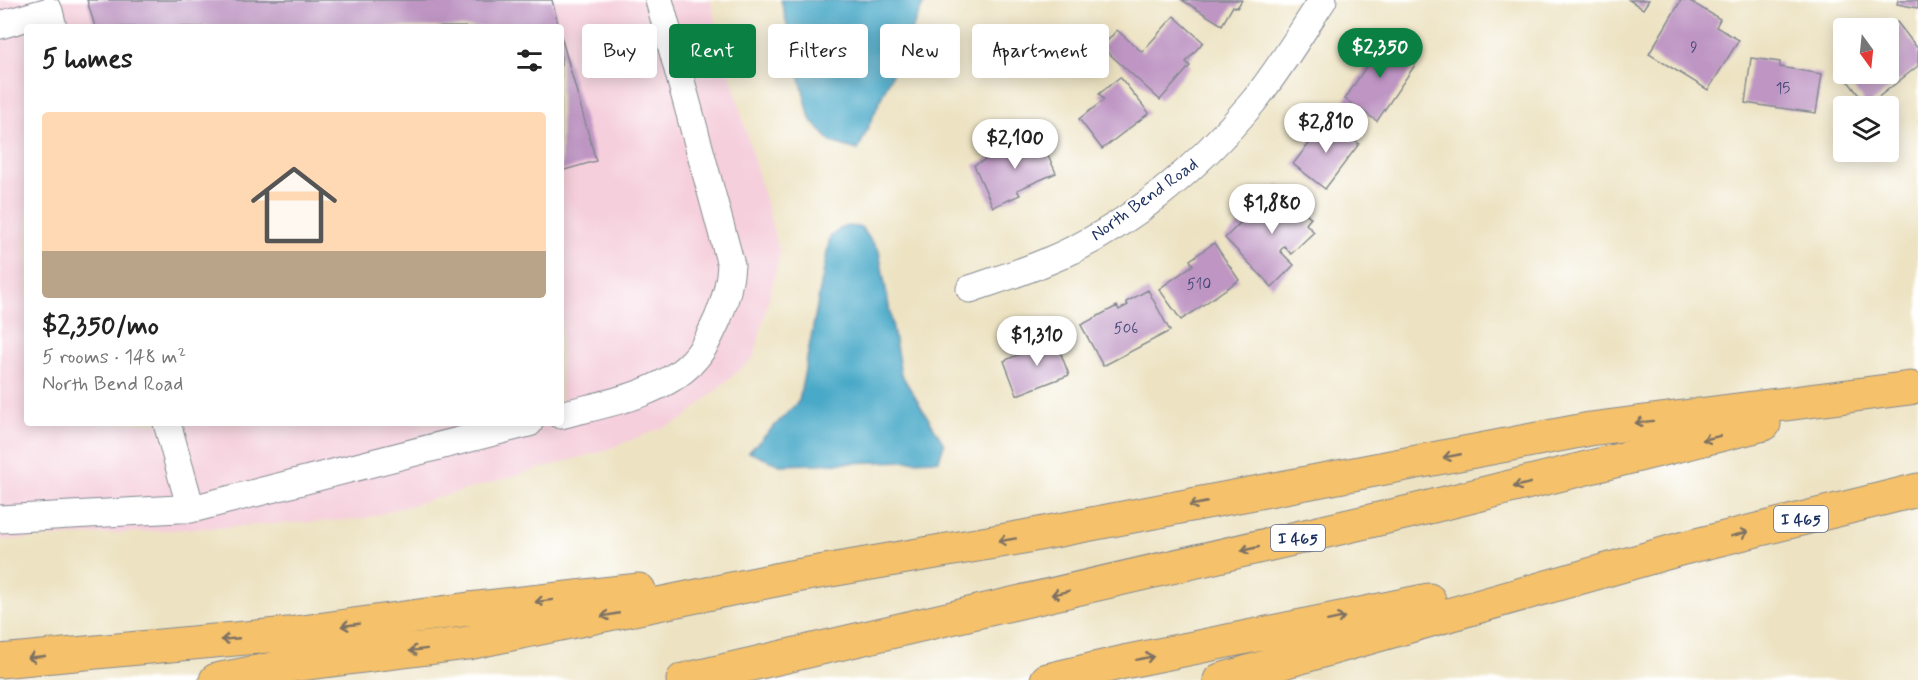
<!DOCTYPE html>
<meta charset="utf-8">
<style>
:root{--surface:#fff;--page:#f6f6f6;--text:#222;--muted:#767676;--line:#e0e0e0;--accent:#0b8043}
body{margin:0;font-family:Mynerve,sans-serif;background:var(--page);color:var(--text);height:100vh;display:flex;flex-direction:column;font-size:22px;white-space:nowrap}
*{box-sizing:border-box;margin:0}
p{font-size:20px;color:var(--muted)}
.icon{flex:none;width:33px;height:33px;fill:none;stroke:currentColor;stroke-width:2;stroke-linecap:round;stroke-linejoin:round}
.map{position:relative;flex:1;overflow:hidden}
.side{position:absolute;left:24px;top:24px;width:540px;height:402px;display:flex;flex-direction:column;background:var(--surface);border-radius:6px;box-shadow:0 3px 15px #0003}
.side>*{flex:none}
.hud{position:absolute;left:582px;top:24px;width:570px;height:54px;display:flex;gap:12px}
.needle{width:39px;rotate:165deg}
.buttons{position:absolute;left:1833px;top:18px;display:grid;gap:12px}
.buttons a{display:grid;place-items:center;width:66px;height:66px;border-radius:6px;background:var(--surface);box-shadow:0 3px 15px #0003;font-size:30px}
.price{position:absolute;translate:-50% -51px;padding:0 14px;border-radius:21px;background:#fff;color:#222;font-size:20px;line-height:39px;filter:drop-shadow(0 2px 3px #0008)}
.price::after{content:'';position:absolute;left:50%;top:36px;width:18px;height:14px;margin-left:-9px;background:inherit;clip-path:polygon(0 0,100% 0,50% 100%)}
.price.selected{background:var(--accent);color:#fff}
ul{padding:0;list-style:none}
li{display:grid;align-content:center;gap:12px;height:318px;padding:0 18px}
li+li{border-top:2px solid var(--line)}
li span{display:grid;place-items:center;height:186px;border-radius:6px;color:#555}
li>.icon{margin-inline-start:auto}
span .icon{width:108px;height:108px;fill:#fffc;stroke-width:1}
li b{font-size:26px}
h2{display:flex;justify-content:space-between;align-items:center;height:72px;padding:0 18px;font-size:26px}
.chip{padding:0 21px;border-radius:6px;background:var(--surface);box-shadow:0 3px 15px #0003;font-size:21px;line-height:54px}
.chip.selected{background:var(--accent);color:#fff}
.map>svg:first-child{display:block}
.built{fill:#f5cfdc;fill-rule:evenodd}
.water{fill:#48a9c8;stroke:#326c93;stroke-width:1.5}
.building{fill:#be95c3}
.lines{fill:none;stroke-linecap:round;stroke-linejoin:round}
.minor-casing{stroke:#848990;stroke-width:29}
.highway-casing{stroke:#848990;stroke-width:35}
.minor{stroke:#fff;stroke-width:27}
.highway{stroke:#f5c16b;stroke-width:33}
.oneway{stroke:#7d7164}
.labels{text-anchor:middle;stroke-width:4.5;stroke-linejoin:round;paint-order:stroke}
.number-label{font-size:15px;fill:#444877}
.shield{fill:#fff;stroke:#5f6d8e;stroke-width:1.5}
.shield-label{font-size:16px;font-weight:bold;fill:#1b2f5e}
.street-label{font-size:18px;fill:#1b2f5e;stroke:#fff}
</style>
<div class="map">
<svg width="1918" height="680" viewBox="0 0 1918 680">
<rect width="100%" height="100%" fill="#fff"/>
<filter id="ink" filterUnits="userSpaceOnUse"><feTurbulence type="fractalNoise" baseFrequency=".0167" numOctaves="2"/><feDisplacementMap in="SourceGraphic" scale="12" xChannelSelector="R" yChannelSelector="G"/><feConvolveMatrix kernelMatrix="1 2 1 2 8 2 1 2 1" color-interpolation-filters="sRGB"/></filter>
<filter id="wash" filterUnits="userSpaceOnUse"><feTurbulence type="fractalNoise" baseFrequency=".008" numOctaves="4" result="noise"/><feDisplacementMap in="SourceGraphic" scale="24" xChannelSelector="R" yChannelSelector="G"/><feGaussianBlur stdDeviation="1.35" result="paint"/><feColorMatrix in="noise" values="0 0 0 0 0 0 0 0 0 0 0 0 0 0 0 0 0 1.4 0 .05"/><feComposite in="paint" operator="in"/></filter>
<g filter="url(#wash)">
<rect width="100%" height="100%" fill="#ede3c3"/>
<!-- built -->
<path class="built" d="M0,0H710L780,254L754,357L682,420L603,451L362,519L0,540ZM27,27H561V423H27Z"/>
<!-- water -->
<path class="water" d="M781,0H925L858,150L831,142L810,119Z
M844,226L861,227L879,251L901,374L944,444L939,460L780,465L749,452L799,401L830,237Z"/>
<g id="blocks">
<!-- building -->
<path class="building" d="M87,0H552L559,27H95Z
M1182,0H1242L1237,8L1233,6L1222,25Z
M1629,0H1649L1643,9Z
M1681,0H1688L1720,19L1716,27L1739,40L1708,90L1649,54Z
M1898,0H1918V8L1897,4Z
M1174,16L1203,42L1186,62L1190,66L1160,100L1102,47L1117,30L1142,52Z
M1897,22L1918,49V66L1867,106L1838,68L1844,64V74H1888V29Z
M561,36L596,161L561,171Z
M1379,37L1417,62L1377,121L1345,99L1369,62L1364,59Z
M1751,58L1780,62V67L1822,74L1816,113L1745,103Z
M1120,77L1149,113L1102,149L1079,119L1104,100L1099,94Z
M1328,119L1359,144L1325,189L1293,164Z
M1039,135L1056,173L1017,190L1020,195L993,207L974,165Z
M1279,185L1311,218L1306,224L1314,232L1291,254L1284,246L1280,251L1294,265L1272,287L1225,238L1254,209L1258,212L1264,206L1261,203Z
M1214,243L1239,280L1181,320L1159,289L1193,265L1190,260Z
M1148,290L1170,331L1103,366L1081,325L1117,306L1119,310L1128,305L1126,302Z
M1055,338L1069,375L1017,395L1004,361Z"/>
</g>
</g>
<g filter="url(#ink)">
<use href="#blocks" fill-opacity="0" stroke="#848990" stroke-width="1.5"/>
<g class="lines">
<!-- minor casing -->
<g class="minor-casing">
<path id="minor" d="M0,25L49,11L53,27
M970,289C996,280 1023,272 1048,261C1127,229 1199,167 1253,102C1279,70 1300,34 1323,0
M561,415C603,404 661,395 692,362C704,350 711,333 718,318C725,301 730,284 731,265L659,0
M167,423L191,509
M0,519L196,508L529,423"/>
</g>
<!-- highway casing -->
<g class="highway-casing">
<path id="highway" d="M0,661L288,634L469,609L639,590
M216,680L293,665L468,643L790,577L1023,537L1590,429L1910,388
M683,680L1409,512L1764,424
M1047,680L1124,662L1429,600
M1220,680L1684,548L1918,490"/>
</g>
<!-- minor -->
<use href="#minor" class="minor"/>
<!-- highway -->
<use href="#highway" class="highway"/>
</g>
<!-- one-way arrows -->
<defs><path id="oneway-shaft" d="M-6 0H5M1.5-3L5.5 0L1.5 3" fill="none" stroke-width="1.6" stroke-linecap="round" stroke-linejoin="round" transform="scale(1.5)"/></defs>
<g class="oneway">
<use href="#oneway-shaft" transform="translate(1644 422) rotate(173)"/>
<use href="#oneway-shaft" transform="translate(1711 438) rotate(166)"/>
<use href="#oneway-shaft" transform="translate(1452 456) rotate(169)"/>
<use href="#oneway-shaft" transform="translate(1522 485) rotate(166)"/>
<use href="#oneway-shaft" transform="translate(1198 504) rotate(169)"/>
<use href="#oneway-shaft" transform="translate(1740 534) rotate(-14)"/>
<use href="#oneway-shaft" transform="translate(1007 540) rotate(170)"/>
<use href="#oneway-shaft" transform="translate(1250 549) rotate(167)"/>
<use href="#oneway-shaft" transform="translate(1060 593) rotate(167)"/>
<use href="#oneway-shaft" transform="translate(544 601) rotate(173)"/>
<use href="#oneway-shaft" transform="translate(610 615) rotate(169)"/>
<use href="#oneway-shaft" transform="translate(1336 619) rotate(-12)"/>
<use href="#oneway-shaft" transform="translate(350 625) rotate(172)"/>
<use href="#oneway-shaft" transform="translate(230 639) rotate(175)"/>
<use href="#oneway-shaft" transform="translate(418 650) rotate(173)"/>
<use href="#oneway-shaft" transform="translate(36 657) rotate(174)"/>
<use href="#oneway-shaft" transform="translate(1145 658) rotate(-12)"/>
</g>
</g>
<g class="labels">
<!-- number labels -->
<g class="number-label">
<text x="1694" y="52">9</text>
<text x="1783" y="93">15</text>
<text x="1199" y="289">510</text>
<text x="1126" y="333">506</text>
</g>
<!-- shield labels -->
<g class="shield">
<rect x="1774" y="506" width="54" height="26" rx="4.5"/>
<rect x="1271" y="525" width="54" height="26" rx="4.5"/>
</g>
<g class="shield-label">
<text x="1801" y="525">I 465</text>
<text x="1298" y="544">I 465</text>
</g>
<!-- street labels -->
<g class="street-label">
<text transform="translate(1144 199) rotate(-36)" y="6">North Bend Road</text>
</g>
</g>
</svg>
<div class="buttons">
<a><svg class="needle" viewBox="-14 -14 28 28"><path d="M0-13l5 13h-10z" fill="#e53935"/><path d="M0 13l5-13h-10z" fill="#767676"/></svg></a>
<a><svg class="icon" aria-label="layers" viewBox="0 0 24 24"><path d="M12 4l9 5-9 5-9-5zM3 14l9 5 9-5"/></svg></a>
</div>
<b class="price selected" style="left:1380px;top:79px">$2,350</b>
<b class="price" style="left:1326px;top:154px">$2,810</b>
<b class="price" style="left:1015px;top:170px">$2,100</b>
<b class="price" style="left:1272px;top:235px">$1,880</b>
<b class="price" style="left:1037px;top:367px">$1,310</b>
<div class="hud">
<a class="chip">Buy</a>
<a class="chip selected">Rent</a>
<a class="chip">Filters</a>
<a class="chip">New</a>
<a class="chip">Apartment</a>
</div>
<section class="side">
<h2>5 homes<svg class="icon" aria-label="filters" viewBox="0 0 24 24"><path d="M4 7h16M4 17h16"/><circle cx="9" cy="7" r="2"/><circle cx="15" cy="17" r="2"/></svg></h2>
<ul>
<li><span style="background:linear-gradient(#ffd9b3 75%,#b9a48a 0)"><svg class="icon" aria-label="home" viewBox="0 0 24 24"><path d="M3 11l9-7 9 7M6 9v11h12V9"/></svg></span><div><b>$2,350/mo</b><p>5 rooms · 148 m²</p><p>North Bend Road</p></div></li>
</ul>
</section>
</div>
